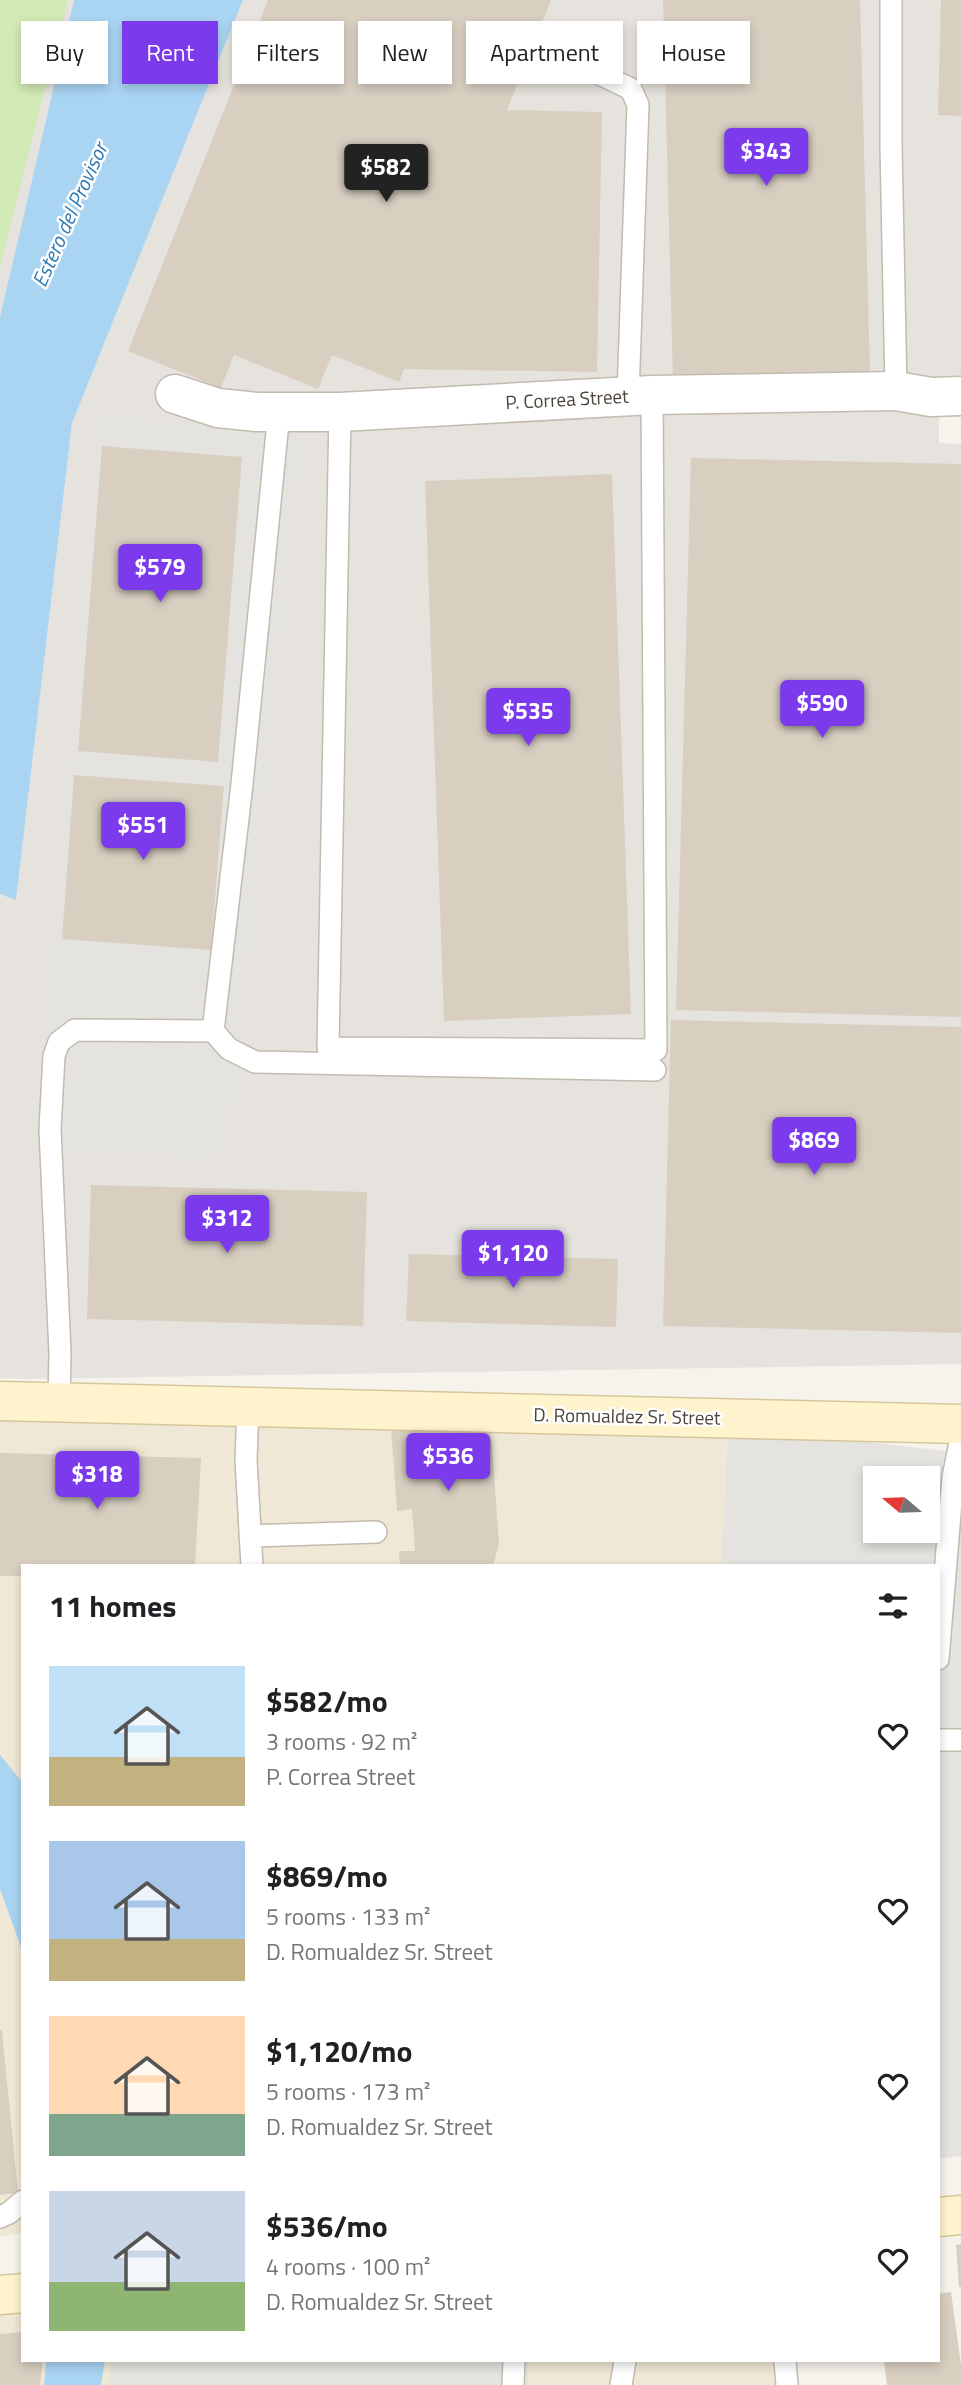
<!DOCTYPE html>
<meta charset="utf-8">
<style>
:root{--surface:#fff;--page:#f2f2f2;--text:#202124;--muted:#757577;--accent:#7c3aed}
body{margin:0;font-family:"Titillium Web",sans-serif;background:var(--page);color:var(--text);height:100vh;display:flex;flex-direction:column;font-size:26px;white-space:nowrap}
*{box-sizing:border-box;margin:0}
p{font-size:23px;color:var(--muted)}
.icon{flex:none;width:38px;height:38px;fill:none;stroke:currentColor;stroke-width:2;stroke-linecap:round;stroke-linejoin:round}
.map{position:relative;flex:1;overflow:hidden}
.drawer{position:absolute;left:21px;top:1564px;width:919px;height:798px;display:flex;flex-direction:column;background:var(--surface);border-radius:0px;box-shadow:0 4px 10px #0003}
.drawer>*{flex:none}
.hud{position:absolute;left:21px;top:21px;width:920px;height:63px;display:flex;gap:14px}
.needle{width:46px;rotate:289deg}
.fabs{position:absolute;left:863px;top:1466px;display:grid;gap:14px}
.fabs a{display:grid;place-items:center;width:77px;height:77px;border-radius:0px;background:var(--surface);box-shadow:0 4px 10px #0003;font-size:35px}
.price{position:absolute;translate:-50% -60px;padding:0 16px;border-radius:7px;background:var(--accent);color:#fff;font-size:23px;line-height:46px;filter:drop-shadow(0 2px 4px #0008)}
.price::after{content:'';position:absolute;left:50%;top:42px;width:21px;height:16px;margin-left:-10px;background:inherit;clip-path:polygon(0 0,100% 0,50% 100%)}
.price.on{background:#222;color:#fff}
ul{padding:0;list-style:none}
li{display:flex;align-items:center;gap:21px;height:175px;padding:0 28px}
li span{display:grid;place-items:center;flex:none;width:196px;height:140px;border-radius:0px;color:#555}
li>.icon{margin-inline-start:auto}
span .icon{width:84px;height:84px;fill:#fffc;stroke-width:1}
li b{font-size:30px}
h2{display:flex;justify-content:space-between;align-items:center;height:84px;padding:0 28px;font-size:30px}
.chip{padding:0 24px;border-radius:0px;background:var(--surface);box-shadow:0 4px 10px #0003;font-size:24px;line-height:63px}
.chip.on{background:var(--accent);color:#fff}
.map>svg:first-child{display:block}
.industrial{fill:#e6e2dd}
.education{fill:#efe8d6}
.green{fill:#d2eab5}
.parking{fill:#e5e3e0;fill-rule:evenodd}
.water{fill:#a9d4f2}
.building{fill:#d8cfc1}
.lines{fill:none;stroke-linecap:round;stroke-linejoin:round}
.service-casing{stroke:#c2bbae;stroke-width:24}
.minor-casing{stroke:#c2bbae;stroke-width:41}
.secondary-casing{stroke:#d6c79b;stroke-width:41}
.service{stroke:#fff;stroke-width:21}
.minor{stroke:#fff;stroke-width:38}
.secondary{stroke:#fff3cd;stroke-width:38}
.labels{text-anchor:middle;stroke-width:5;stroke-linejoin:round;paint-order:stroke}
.street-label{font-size:19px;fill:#4b4439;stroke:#fff}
.water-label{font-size:21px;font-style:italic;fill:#2e7ab2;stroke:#fff}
</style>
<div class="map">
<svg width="961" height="2385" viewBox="0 0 961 2385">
<rect width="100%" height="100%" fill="#f6f3ec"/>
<!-- industrial -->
<path class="industrial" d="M0,0H74L0,317Z
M243,0H961V392L939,393V443L961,444V1364L27,1379L0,1378V894L16,899L72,423Z"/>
<!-- education -->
<path class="education" d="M0,1408L728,1425L721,1566H23V2233L0,2236Z
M23,2309V2361H46L44,2385H0V2312Z
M105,2361H773L775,2385H101Z"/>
<!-- green -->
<path class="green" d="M0,0H68L0,266Z"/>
<!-- parking -->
<path class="parking" d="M99,416L280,423L299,427L305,431L233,1139L225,1152L212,1159L48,1155L41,1147L35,1129L95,428Z
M728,1425L961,1453V2156L938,2159V1566H721ZM875,1479H928V1531H875Z
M112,2361H528V2385H108Z"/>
<!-- water -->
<path class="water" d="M74,0H243L72,423L16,900L0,894V317Z
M0,1755L23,1783V1953L0,1889Z
M46,2361H105L101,2385H44Z"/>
<!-- building -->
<path class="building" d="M268,0H551L507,110L602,112L597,372L404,369L399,382L332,355L318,389L234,355L221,388L128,351Z
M663,0H860L870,372L673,379Z
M941,0H961V116L938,115Z
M102,446L242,457L218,762L78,751Z
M691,458L961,464V1017L676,1010Z
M612,474L631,1014L444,1021L425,481Z
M74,775L224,786L211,950L62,939Z
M671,1020L961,1027V1333L663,1326Z
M91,1185L367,1192L363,1326L87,1319Z
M409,1254L618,1259L616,1327L406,1321Z
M490,1419L499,1544L493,1566H400L399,1551H415L412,1509L397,1511L391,1427Z
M0,1453L201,1458L195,1566H23V1576H0Z
M0,2030H2L18,2193L0,2195Z
M961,2244V2287H959L956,2245Z
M951,2292L961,2365V2385H887L884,2361H938V2294Z
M23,2332V2361H43L40,2385H0V2334Z"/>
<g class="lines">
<!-- service casing -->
<g class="service-casing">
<path id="service" d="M891,0V145L896,391
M575,62L631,89L638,105L628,396
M340,412L328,1048L656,1050L652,395
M213,1031L242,784L279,412
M59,1403L60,1353L50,1129L54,1056L59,1042L75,1030L213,1031L229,1049L255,1062L655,1070
M248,1407L246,1460L252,1566
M250,1536L376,1532
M938,1659L953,1477L961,1438
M938,1740H961
M0,2217L9,2213L23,2201
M785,2361L787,2385
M513,2385L514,2361
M621,2385L625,2361"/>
</g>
<!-- minor casing -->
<g class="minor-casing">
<path id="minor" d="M175,394L218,408L257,412H340L652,395L896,391L931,397L961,396"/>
</g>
<!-- secondary casing -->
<g class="secondary-casing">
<path id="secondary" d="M0,1401L961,1424
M938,2217L961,2215
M0,2295L23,2293"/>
</g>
<!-- service -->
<use href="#service" class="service"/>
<!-- minor -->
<use href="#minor" class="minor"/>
<!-- secondary -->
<use href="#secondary" class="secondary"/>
</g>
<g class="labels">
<!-- street labels -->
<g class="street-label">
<text transform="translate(567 399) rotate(-3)" y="7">P. Correa Street</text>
<text transform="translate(627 1416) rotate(1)" y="7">D. Romualdez Sr. Street</text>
</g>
<!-- water labels -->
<g class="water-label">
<text transform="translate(70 215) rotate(-66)" y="7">Estero del Provisor</text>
</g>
</g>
</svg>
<div class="fabs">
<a><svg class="needle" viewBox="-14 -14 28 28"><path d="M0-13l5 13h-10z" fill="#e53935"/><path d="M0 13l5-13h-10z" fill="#757577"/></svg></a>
</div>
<b class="price" style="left:766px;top:188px">$343</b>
<b class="price on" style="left:386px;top:204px">$582</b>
<b class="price" style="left:160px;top:604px">$579</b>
<b class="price" style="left:822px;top:740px">$590</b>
<b class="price" style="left:528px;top:748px">$535</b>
<b class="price" style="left:143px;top:862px">$551</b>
<b class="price" style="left:814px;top:1177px">$869</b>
<b class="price" style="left:227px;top:1255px">$312</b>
<b class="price" style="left:513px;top:1290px">$1,120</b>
<b class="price" style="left:448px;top:1493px">$536</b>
<b class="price" style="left:97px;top:1511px">$318</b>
<div class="hud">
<a class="chip">Buy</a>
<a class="chip on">Rent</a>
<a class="chip">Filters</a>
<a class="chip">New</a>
<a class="chip">Apartment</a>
<a class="chip">House</a>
</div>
<section class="drawer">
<h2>11 homes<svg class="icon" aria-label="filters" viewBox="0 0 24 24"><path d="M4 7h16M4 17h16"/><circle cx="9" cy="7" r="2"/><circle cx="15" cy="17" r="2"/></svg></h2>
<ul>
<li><span style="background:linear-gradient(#bfe0f5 65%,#c2b280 0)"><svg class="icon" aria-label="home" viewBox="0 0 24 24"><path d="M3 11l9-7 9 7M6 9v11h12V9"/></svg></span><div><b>$582/mo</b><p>3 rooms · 92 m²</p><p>P. Correa Street</p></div><svg class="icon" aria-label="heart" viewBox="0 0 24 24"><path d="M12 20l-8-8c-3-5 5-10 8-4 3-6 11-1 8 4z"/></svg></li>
<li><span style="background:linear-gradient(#a9c7e8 70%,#c2b280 0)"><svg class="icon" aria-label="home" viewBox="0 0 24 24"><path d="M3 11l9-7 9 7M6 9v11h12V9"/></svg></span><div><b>$869/mo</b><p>5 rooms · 133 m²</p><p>D. Romualdez Sr. Street</p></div><svg class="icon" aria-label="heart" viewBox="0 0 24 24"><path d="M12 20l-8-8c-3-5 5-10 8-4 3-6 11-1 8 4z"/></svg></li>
<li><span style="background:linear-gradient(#ffd9b3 70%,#7fa58c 0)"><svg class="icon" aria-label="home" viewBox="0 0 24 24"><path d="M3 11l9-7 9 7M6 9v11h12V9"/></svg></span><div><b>$1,120/mo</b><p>5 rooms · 173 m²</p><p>D. Romualdez Sr. Street</p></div><svg class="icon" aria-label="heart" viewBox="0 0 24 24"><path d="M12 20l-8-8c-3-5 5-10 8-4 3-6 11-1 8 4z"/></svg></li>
<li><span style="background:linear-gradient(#c9d6e8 65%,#8fb573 0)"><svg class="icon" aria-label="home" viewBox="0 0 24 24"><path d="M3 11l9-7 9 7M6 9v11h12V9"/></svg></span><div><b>$536/mo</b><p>4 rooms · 100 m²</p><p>D. Romualdez Sr. Street</p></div><svg class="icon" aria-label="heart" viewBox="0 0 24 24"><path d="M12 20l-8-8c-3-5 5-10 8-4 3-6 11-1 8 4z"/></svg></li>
</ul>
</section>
</div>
